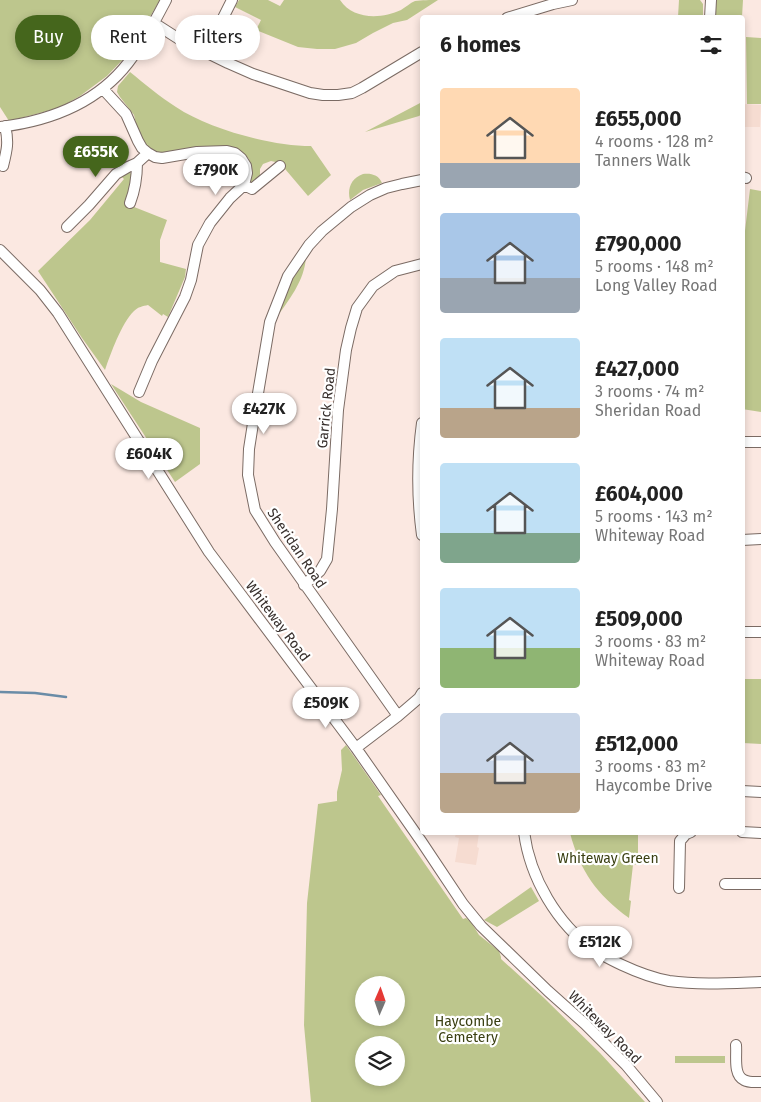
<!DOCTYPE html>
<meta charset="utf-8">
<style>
:root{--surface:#fff;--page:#f2f2f2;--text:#222;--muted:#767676;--accent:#45661c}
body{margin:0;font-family:"Fira Sans",sans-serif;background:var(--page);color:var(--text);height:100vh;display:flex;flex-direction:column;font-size:19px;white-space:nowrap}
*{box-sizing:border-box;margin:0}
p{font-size:16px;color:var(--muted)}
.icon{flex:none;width:28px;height:28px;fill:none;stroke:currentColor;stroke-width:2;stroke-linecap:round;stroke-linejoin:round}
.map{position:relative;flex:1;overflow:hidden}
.sheet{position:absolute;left:420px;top:15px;width:325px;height:820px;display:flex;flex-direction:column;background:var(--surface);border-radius:5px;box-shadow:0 2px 8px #0003}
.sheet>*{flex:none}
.hud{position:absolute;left:15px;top:15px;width:330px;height:45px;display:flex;gap:10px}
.needle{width:32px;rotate:2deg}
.buttons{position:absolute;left:355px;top:976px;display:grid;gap:10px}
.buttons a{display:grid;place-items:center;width:50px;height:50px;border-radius:50%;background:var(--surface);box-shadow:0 2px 8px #0003;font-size:25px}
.price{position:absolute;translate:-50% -42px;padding:0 11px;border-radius:18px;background:#fff;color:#222;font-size:16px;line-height:32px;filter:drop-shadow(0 1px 2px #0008)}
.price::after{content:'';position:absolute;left:50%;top:30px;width:15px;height:11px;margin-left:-8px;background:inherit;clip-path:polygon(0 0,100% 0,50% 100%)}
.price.active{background:var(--accent);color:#fff}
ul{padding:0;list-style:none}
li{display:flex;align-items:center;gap:15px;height:125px;padding:0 20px}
li span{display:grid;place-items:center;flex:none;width:140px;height:100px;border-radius:5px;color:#555}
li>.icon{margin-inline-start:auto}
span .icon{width:60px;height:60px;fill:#fffc;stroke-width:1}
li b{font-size:21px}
h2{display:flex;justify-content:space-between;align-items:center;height:60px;padding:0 20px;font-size:21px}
.tag{padding:0 18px;border-radius:22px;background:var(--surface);box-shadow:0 2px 8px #0003;font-size:18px;line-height:45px}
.tag.active{background:var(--accent);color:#fff}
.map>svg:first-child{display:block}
.built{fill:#f6dcd1}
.green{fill:#bdc68d;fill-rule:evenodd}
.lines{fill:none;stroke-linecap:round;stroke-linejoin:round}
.stream{stroke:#6a8ca7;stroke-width:2.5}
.minor-casing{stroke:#7b6b64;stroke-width:12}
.minor{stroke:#fff;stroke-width:10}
.labels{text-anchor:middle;stroke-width:4.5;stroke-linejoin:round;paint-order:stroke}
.street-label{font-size:14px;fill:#372f2c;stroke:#fff}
.park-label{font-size:14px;fill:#3a3f12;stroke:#fff}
</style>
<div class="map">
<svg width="761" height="1102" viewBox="0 0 761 1102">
<rect width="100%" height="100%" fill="#fbe8e1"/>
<!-- built -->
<path class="built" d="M743,104L761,105L760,127H743Z
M456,833H479L477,847L479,848L476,865L455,862L459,838L455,837Z"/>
<!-- green -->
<path class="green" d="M0,0H160L127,55L107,76L80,96L59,108L9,121L0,107Z
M239,0H268L280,6L284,0H340C353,20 382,19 401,10C406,7 410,3 415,1C421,0 431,0 438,0L407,20L393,23L373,33L356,43L335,49H317L298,47L256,30L261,20L235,7Z
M679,0H700L703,4V17H678Z
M717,0H743L742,17L715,18V5Z
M746,37L761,38V104H747Z
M130,72C145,84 160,97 176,107C209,129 271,146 311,146L331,175L308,196L280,163L271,161L263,164L260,169V178L257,181L251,182L250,167L249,159L242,153L226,148L163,155L151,152L140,141L134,115L120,97L117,92L118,86Z
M422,102V114L419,116L365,132Z
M126,173H130L132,174L128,196L124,203L167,220L160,240V262L186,269L185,277L168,317L163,314L162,316L148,305C143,306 138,307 134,311C121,324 111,353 105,370L82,338L38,271L90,220L124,179L121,176Z
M363,174C371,173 379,175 382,183L363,190L350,200C347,189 351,178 363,174Z
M750,189L761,191V412L742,409V256Z
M306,256C305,281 288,301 274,321L286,289Z
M111,384L141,402L200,428V464L175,482Z
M743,679H761V744L743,743Z
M346,745L381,795L378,796L463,919L466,918L471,922L479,935L499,951L501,957V959L543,997L600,1053L645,1102H311L304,1025L307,903L318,804L337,801V792L342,770L341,750ZM364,985H396V1018H364ZM364,1045H396V1078H364Z
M570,833H638V864L633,865L629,900L631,901L629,918C597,895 580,871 570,833Z
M531,887L539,901L497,927L484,920Z
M675,1056H725V1063H675Z"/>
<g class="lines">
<!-- stream -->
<path class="stream" d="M0,692L35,693L66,697"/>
<!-- minor casing -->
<g class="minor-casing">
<path id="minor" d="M507,18L553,4L572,0
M710,18L711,0
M154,23L179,39L228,63L253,74L310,93L323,95H338L352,93L362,88L422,52
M206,52L232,0
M103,89L126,114L138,141L142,148L148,153L155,157L162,158L197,152L227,151L235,153L241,158L246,166L247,173L244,185L230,198L210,223L198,245L191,280L185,297L152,361L139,392
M0,127C49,121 97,103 128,63C143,44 155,21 166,0
M0,164L3,166C7,150 9,142 5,126
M742,177L746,178
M244,185L252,189L280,166
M130,203C135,190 137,178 137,163
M67,227L89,205L116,174L128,167L137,163L148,153
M0,250L40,290L58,313L209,552L356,748L421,841L463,904L481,926L548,991L585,1024L626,1065L657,1102
M422,423C417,460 417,498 422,535
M742,442H761
M742,540L761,539
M304,585L320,571L327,559L332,509L338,410L346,350L351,328L357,308L373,286L395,271L422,264
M742,632H761
M398,716L275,542L255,510L248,475L249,449L254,417L270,322L288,276L309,245L322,231L351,207L370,195L386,188L402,184L422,180
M356,748L398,716L419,698L422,693
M742,791L761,792
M524,832C530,878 557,924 595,951C604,956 613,961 622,965C637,972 653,978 669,981C699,985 731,983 761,982
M742,832L761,833
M725,884H761
M679,888L680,841L686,834L691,832
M736,1045C737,1056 733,1075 744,1080C749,1083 756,1082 761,1082"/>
</g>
<!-- minor -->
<use href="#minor" class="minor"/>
</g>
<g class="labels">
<!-- street labels -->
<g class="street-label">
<text transform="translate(326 408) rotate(-84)" y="5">Garrick Road</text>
<text transform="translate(297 548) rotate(56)" y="5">Sheridan Road</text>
<text transform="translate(278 621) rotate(53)" y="5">Whiteway Road</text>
<text transform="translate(605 1027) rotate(45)" y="5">Whiteway Road</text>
</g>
<!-- park labels -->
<g class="park-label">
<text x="608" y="863">Whiteway Green</text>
<text x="468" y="1026">Haycombe<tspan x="468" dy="16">Cemetery</tspan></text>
</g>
</g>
</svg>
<div class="buttons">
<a><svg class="needle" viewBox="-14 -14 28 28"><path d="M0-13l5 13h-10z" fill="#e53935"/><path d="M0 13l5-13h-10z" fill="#767676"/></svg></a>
<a><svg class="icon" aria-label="layers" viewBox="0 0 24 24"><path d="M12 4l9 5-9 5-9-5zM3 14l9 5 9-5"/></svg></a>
</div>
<b class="price active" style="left:96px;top:178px">£655K</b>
<b class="price" style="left:216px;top:196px">£790K</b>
<b class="price" style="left:264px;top:435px">£427K</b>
<b class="price" style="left:149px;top:480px">£604K</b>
<b class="price" style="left:326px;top:729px">£509K</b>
<b class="price" style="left:600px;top:968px">£512K</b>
<div class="hud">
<a class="tag active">Buy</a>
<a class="tag">Rent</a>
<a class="tag">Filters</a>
</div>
<section class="sheet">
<h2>6 homes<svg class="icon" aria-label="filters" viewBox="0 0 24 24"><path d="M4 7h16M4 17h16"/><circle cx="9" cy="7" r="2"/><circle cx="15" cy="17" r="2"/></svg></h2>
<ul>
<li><span style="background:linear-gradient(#ffd9b3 75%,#9aa5b1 0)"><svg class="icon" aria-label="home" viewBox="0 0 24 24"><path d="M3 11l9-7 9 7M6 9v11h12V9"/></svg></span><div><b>£655,000</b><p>4 rooms · 128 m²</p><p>Tanners Walk</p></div></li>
<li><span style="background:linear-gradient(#a9c7e8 65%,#9aa5b1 0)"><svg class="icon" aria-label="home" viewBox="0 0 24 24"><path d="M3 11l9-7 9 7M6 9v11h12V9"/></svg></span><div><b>£790,000</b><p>5 rooms · 148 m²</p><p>Long Valley Road</p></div></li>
<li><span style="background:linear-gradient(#bfe0f5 70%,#b9a48a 0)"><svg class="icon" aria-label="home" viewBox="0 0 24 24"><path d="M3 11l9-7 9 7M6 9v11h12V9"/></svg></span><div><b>£427,000</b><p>3 rooms · 74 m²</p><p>Sheridan Road</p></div></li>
<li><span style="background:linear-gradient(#bfe0f5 70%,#7fa58c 0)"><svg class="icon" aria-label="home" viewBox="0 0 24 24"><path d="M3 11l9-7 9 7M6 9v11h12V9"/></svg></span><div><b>£604,000</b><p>5 rooms · 143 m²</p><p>Whiteway Road</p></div></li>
<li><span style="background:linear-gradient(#bfe0f5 60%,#8fb573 0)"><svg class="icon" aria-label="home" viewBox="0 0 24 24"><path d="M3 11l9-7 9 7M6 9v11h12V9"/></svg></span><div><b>£509,000</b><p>3 rooms · 83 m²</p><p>Whiteway Road</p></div></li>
<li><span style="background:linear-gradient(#c9d6e8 60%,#b9a48a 0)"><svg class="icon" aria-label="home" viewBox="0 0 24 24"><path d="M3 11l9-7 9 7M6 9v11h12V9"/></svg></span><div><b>£512,000</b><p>3 rooms · 83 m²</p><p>Haycombe Drive</p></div></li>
</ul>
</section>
</div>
